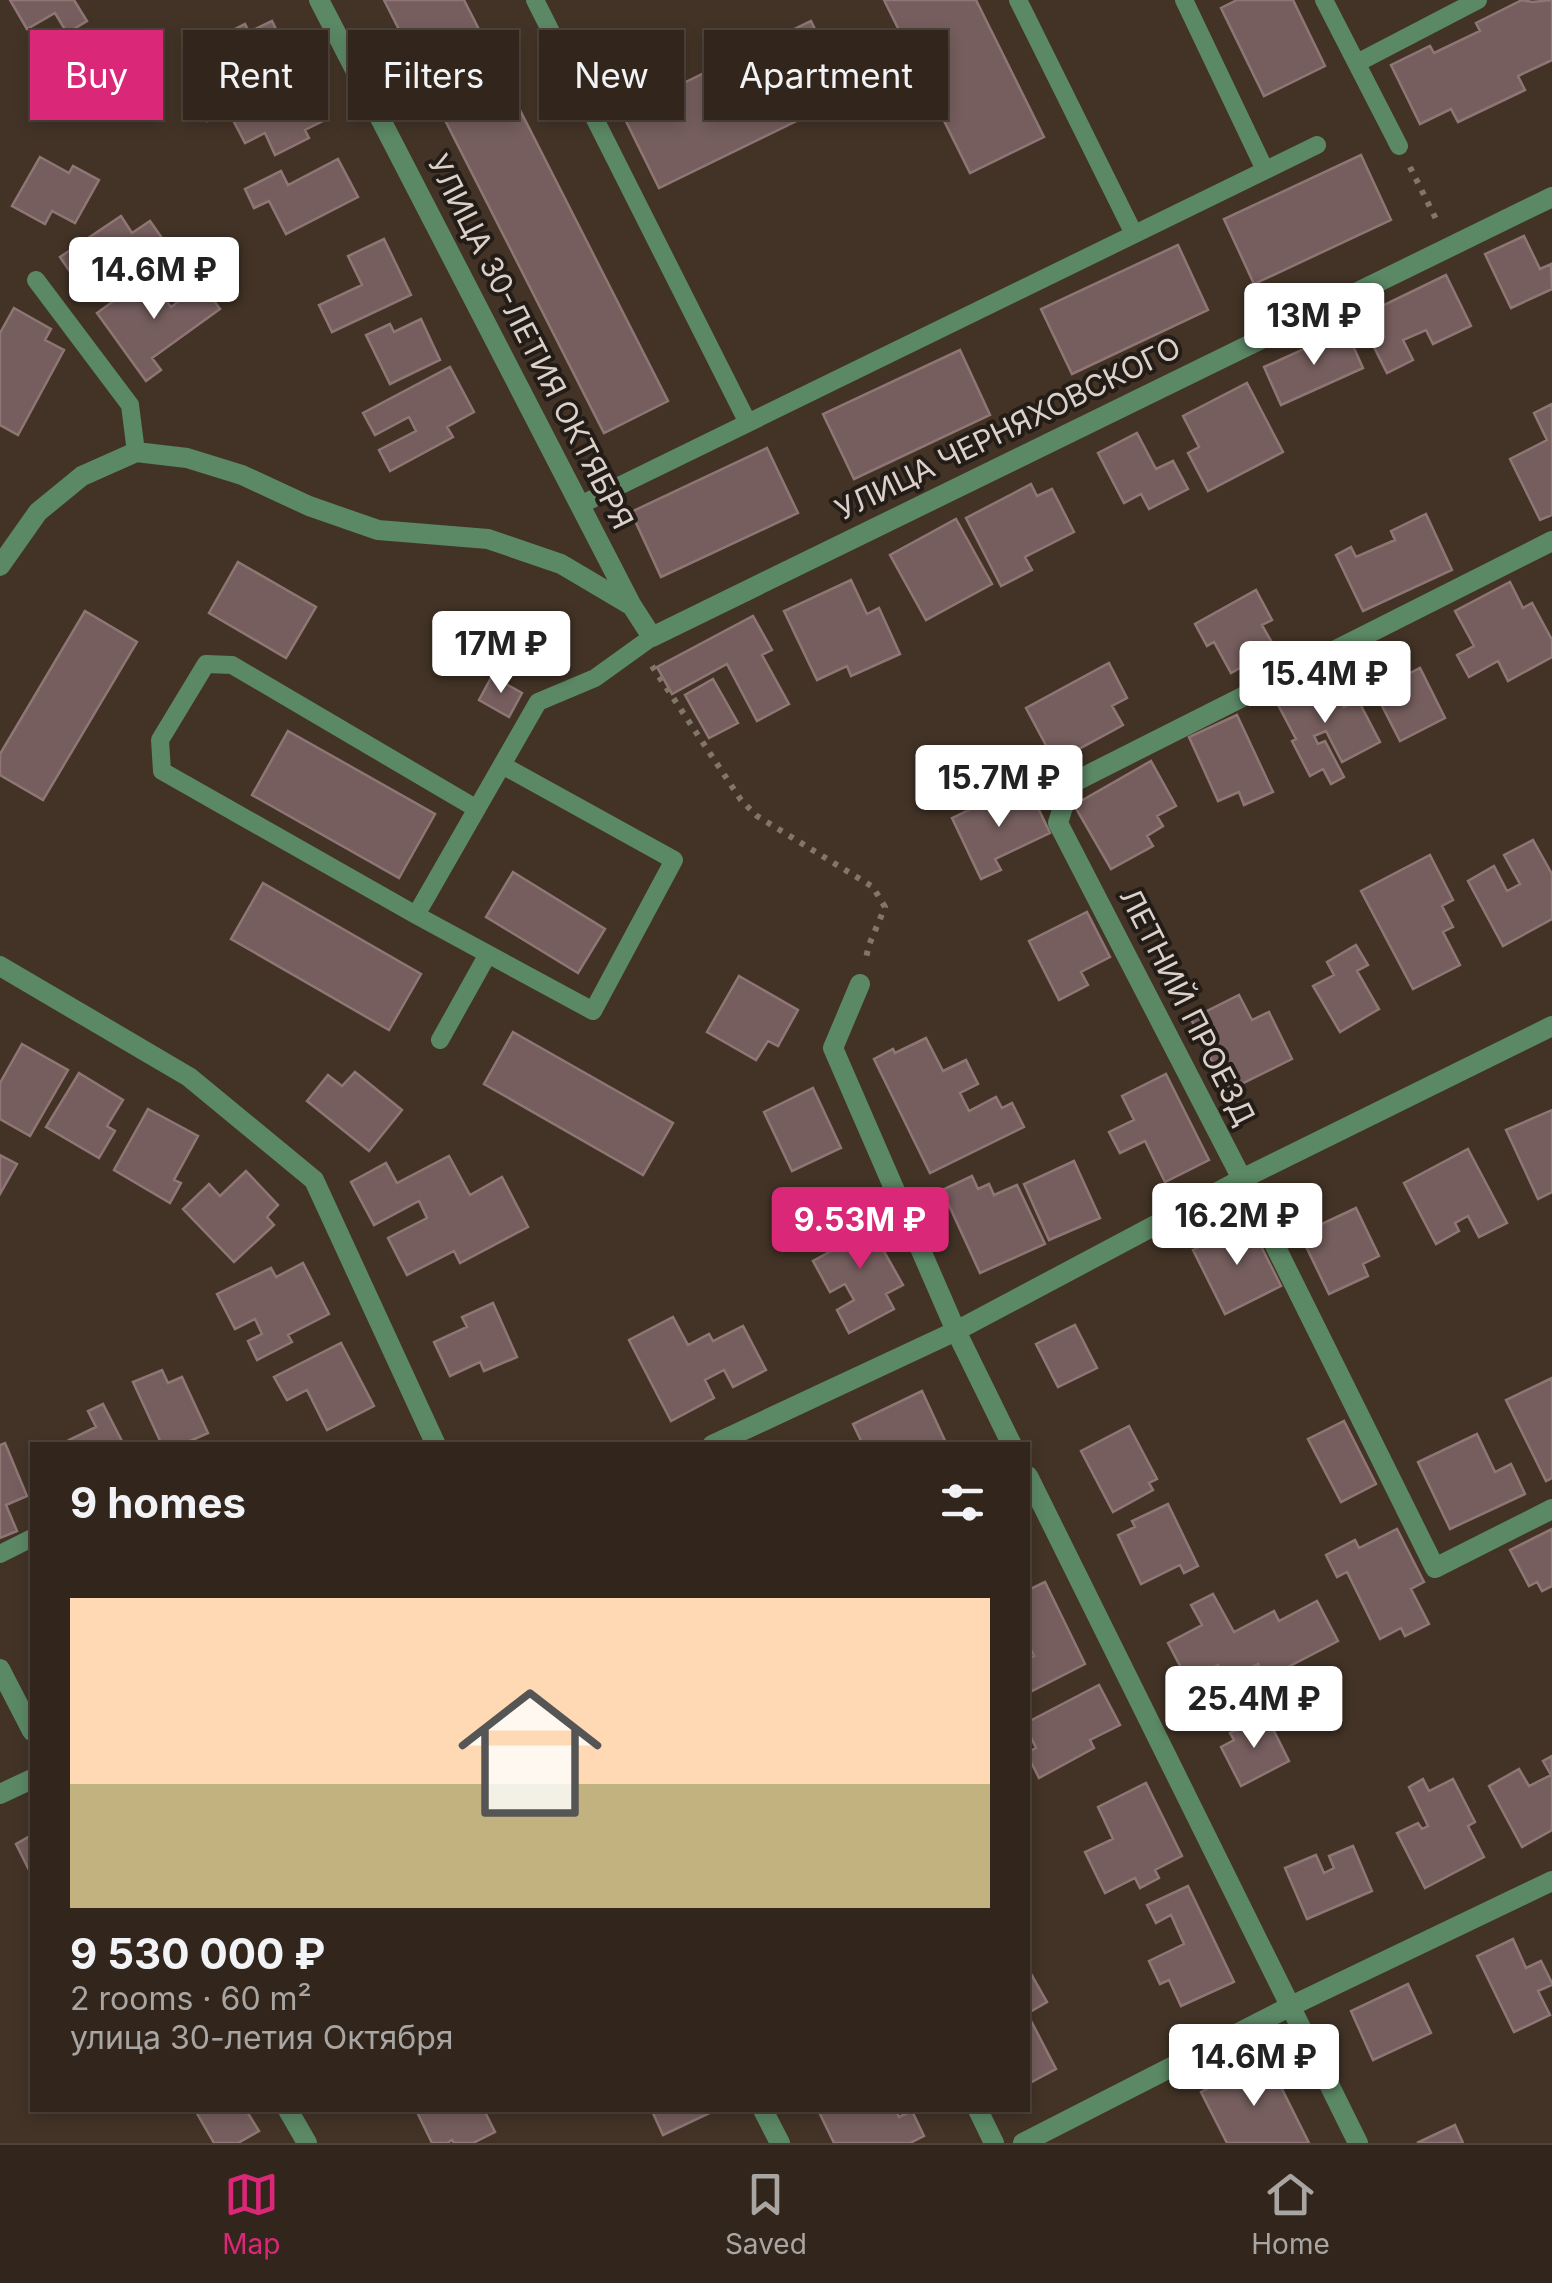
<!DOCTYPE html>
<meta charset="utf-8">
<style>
:root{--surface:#32261c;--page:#3a2e25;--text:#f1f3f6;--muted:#a8a5a3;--line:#4d433b;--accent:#db2777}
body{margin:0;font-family:Inter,sans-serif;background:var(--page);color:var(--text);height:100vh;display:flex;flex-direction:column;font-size:38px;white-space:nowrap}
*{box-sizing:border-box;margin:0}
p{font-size:32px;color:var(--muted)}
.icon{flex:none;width:55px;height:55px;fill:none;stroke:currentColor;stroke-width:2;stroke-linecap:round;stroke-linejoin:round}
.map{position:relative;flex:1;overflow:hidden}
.panel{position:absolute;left:30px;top:1442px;width:1000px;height:670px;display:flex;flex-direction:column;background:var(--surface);border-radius:0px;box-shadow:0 5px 15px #0003,0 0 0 2px var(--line)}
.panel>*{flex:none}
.top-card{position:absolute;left:30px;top:30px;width:1000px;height:90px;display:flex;gap:20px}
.price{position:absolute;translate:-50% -85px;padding:0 22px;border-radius:10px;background:#fff;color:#222;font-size:32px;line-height:65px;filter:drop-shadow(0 2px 5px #0008)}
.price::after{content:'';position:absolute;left:50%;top:60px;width:30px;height:22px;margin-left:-15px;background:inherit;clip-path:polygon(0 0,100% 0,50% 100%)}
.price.current{background:var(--accent);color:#fff}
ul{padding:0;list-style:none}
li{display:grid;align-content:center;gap:20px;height:530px;padding:0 40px}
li+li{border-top:2px solid var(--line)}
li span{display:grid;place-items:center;height:310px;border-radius:0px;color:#555}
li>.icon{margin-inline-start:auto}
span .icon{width:180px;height:180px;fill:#fffc;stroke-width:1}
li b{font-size:42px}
h2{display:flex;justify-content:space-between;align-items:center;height:120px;padding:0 40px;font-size:42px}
.tag{padding:0 35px;border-radius:0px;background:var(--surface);box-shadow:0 5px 15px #0003,0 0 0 2px var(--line);font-size:35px;line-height:90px}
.tag.current{background:var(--accent);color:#fff}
.tabs{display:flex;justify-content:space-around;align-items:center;height:140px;border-top:2px solid var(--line);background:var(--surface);font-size:28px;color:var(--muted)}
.tabs a{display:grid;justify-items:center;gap:5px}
.tabs .current{color:var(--accent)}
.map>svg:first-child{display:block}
.building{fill:#755e5d;stroke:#8f7675;stroke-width:2.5}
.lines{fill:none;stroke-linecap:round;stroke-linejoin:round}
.path{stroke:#82756a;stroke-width:6;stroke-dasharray:5 8;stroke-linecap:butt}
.lane{stroke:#5b8865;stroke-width:18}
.street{stroke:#5b8865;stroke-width:20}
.labels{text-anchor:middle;stroke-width:8;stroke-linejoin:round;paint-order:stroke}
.street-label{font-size:30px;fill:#dcd1ca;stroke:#231c17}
</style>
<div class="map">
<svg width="1552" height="2143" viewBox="0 0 1552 2143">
<rect width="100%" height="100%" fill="#423326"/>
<!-- building -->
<path class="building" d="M10,0H74L87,21L67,33L55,13L27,29Z
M384,0H464L668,401L604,433Z
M884,0H976L1044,137L970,173Z
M1237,0H1293L1325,66L1264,96L1221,8Z
M1522,0L1532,2L1552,0V60L1518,76L1525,90L1458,122L1451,109L1420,124L1391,65L1430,46L1434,53L1480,31L1476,23Z
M272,21L294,65L270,77L275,88L207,121L189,86L225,68L218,53L213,55L205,39L225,30L227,33L245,24L249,32Z
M811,21L848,96L659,188L622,113Z
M304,82L323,121L305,130L309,138L275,155L265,133L245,143L232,118Z
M1361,155L1391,220L1254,284L1224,219Z
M40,157L69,173L73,166L99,180L75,223L52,211L45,224L12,206Z
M338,159L358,197L286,234L269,201L254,208L245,189L281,171L288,185Z
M121,216L132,233L150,221L164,241L146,253L152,263L141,271L135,262L86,295L60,257Z
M1524,236L1540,269L1551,264L1552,289L1511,308L1485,254Z
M384,239L411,295L332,332L319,305L362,285L348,256Z
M1178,245L1208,310L1072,374L1041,309Z
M1446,275L1471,326L1433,344L1426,330L1403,340L1413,360L1387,373L1359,317Z
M148,276L171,307L202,284L220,309L152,358L161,370L146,381L97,313Z
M14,308L51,329L45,340L64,350L18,435L0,425V333Z
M421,319L440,360L390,384L366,335L390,324L394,332Z
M1346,330L1363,368L1281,405L1264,367Z
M960,350L990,415L854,479L823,414Z
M450,367L474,412L447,427L453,437L390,471L379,450L416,431L409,417L375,435L363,413Z
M1247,383L1283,452L1208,491L1188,453L1199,447L1183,416Z
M1552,404V515L1540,520L1510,459L1547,440L1534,413Z
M1137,433L1156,469L1173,461L1188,489L1149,509L1141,494L1124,503L1098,453Z
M767,448L798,513L661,577L631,512Z
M1031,484L1037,496L1052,489L1074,532L1025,557L1032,570L1001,586L966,518Z
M1426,514L1452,570L1363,611L1336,555L1351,547L1356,557L1395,540L1391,531Z
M956,519L992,584L926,620L890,555Z
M238,562L316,607L286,658L209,613Z
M851,580L867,614L879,608L900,654L851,676L847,666L817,680L784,611Z
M1510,582L1523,608L1532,603L1552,640V657L1508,681L1498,661L1469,677L1457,655L1474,646L1455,611Z
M1256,590L1272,620L1262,625L1275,648L1231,673L1214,642L1207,646L1195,624Z
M85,611L137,642L43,800L0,775V754Z
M753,616L772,650L762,655L789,704L757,721L727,664L672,694L657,667Z
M1395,648L1408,674L1420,668L1445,718L1400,741L1377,696L1368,701L1352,670Z
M1109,663L1127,698L1112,706L1123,725L1055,762L1026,708Z
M1325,672L1344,707L1358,700L1380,742L1342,762L1326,731L1314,736L1318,744L1325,741L1344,777L1331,784L1323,769L1310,776L1292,741L1296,739L1275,699Z
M492,676L522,693L509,717L479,700Z
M713,679L738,723L709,738L685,695Z
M1237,715L1273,792L1244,805L1239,792L1218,801L1189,737Z
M288,731L435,814L399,878L252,795Z
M1151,761L1176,806L1157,816L1163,826L1147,836L1153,846L1111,869L1074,805Z
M1030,791L1050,833L995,859L1001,870L981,879L952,818L1004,793L1008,802Z
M1533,840L1552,874V919L1503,946L1468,881L1494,866L1507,891L1520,884L1504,855Z
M1430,855L1453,900L1442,906L1453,927L1443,932L1460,965L1413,989L1361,891Z
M513,872L605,929L578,973L486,917Z
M263,883L421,974L389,1030L231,939Z
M1087,912L1110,957L1081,972L1088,985L1059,1000L1029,941Z
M1356,945L1368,965L1357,971L1379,1009L1340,1032L1313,986L1334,975L1327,962Z
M739,976L798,1010L778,1046L768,1041L756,1060L707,1032Z
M1239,995L1252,1020L1269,1012L1292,1059L1227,1091L1191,1019Z
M513,1032L673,1123L643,1175L484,1084Z
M926,1038L943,1071L966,1060L978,1084L960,1093L969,1111L996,1097L1002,1108L1012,1103L1024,1127L930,1173L874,1059L893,1049L895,1053Z
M22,1044L68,1070L30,1136L0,1119V1083Z
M355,1072L402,1110L369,1151L307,1101L328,1075L342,1086Z
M79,1073L123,1100L107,1126L115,1131L99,1158L46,1127Z
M1166,1074L1209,1160L1165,1182L1145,1141L1120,1153L1109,1132L1134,1120L1122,1096Z
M813,1088L841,1148L792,1171L764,1112Z
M148,1109L198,1136L174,1180L181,1183L170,1203L114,1170Z
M1552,1110V1192L1538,1199L1506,1130Z
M1468,1149L1507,1223L1479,1237L1468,1216L1455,1223L1459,1231L1436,1244L1404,1183Z
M0,1155L17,1164L0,1194Z
M449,1156L470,1195L502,1177L528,1227L460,1263L454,1251L407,1275L388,1238L427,1218L419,1201L374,1225L351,1182L386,1163L397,1183Z
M1074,1161L1100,1218L1049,1240L1024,1184Z
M246,1171L278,1205L267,1217L274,1225L234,1262L183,1209L209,1184L220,1196Z
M972,1176L978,1189L989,1184L994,1195L1017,1185L1045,1244L980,1273L942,1190Z
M859,1207L903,1285L886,1294L894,1309L849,1333L837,1310L854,1300L845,1284L830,1292L813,1261L849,1241L836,1219Z
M1356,1208L1379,1256L1363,1264L1368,1276L1329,1294L1300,1234Z
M1249,1222L1281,1286L1225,1314L1193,1250Z
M303,1263L329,1314L288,1335L292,1342L257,1360L248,1341L262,1334L255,1319L235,1329L217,1294L271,1268L276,1277Z
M493,1303L517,1357L484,1371L480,1362L450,1376L434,1342L467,1327L462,1317Z
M673,1317L688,1345L709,1334L713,1341L743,1326L766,1370L733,1387L724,1370L705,1380L714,1398L671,1421L629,1340Z
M1075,1325L1097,1368L1058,1387L1036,1344Z
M341,1343L374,1406L327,1430L307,1390L287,1400L274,1377Z
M162,1370L168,1383L182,1377L208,1433L181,1445H162L133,1382Z
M1552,1378V1478L1546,1481L1506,1400Z
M922,1391L947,1445H863L853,1424Z
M103,1404L124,1445H72L69,1440L96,1427L88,1411Z
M1344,1421L1376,1484L1341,1502L1308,1439Z
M1129,1426L1157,1479L1149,1483L1153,1490L1113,1512L1081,1451Z
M1477,1434L1495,1472L1511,1464L1525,1494L1450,1529L1418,1462Z
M5,1443L27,1496L6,1505L17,1531L0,1538V1445Z
M1168,1504L1198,1566L1184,1573L1180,1565L1141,1584L1118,1535L1135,1527L1132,1521Z
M1397,1529L1424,1582L1411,1589L1429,1624L1405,1636L1401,1628L1380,1639L1347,1572L1337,1577L1326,1555L1355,1540L1359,1548Z
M1552,1529V1586L1542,1591L1537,1582L1529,1586L1510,1550Z
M1045,1582L1085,1664L1032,1691L1028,1683V1659L1034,1656L1028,1643V1590Z
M1213,1594L1234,1632L1274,1611L1279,1621L1317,1601L1338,1641L1265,1679L1258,1664L1226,1681L1218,1665L1188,1681L1168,1643L1202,1625L1191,1605Z
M1099,1685L1120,1725L1090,1740L1094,1748L1039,1778L1028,1756V1752L1036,1748L1028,1731V1722Z
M1266,1715L1289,1761L1241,1786L1221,1747L1234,1740L1230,1733Z
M1552,1756V1830L1522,1847L1489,1786L1519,1769L1529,1786L1551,1775L1543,1761Z
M1423,1779L1429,1791L1453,1779L1475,1822L1468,1826L1484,1857L1425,1888L1397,1833L1418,1823L1422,1829L1428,1826L1409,1787Z
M1146,1783L1182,1856L1155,1870L1159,1878L1140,1888L1135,1878L1105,1893L1085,1852L1113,1839L1098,1807Z
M32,1835V1868L29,1870L16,1844Z
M1353,1846L1372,1891L1307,1919L1285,1868L1316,1855L1324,1873L1334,1868L1329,1856Z
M1188,1886L1234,1982L1181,2006L1169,1980L1160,1984L1149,1961L1184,1944L1171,1915L1156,1923L1147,1905Z
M1513,1939L1526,1968L1541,1961L1552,1983V1985L1538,1991L1550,2015L1514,2032L1477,1956Z
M1030,1972L1047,2002L1028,2013V1973Z
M1408,1984L1431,2033L1373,2060L1351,2011Z
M1028,2015L1056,2069L1028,2084Z
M1267,2059L1309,2143H1227L1201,2092Z
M195,2110H246L259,2131L238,2143H214Z
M426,2110H484L495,2132L473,2143H454L452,2140L447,2143H432L418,2114Z
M654,2110H714V2111L663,2135L652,2111Z
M818,2110H896L899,2117L912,2111L924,2136L910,2143H834Z
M1455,2125L1463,2143H1417Z"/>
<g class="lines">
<!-- path -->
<path class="path" d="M1410,167L1438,223
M652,666L741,800L757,816L873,887L885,907L869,945L866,958"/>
<!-- lane -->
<path class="lane" d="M535,0L748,423
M1018,0L1134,234
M1184,0L1265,170
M1324,0L1399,146
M1357,63L1478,0
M36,280L130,405L136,452
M580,505L1317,145
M477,809L232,665L206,664L160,740L162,771L416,915L593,1011L674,860L502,765
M416,915L538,702L595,678L652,637
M440,1040L488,954
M0,1554L32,1538"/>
<!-- street -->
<path class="street" d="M319,0L632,606L652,637L1552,197
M1552,541L1070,784L1058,823L1242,1179L1435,1568L1552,1509
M0,566L38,512L82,476L136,452L187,458L242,475L309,506L378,530L488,539L561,564L632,606
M0,966L189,1077L314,1180L436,1445
M860,984L833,1048L956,1331L1012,1445
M712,1445L956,1331L1242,1179L1552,1026
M1028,1476L1358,2143
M0,1669L32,1731
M0,1794L32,1779
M288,2110L307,2143
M763,2110L780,2143
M978,2110L994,2143
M1023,2143L1289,2007L1552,1881"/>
</g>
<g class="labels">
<!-- street labels -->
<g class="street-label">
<text transform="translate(530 342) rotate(63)" y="10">УЛИЦА 30-ЛЕТИЯ ОКТЯБРЯ</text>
<text transform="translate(1008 429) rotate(-26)" y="10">УЛИЦА ЧЕРНЯХОВСКОГО</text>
<text transform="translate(1187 1007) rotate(63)" y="10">ЛЕТНИЙ ПРОЕЗД</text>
</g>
</g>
</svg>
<b class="price" style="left:154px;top:322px">14.6M ₽</b>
<b class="price" style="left:1314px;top:368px">13M ₽</b>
<b class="price" style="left:501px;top:696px">17M ₽</b>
<b class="price" style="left:1325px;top:726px">15.4M ₽</b>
<b class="price" style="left:999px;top:830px">15.7M ₽</b>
<b class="price" style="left:1237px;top:1268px">16.2M ₽</b>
<b class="price current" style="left:860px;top:1272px">9.53M ₽</b>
<b class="price" style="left:1254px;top:1751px">25.4M ₽</b>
<b class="price" style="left:1254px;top:2109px">14.6M ₽</b>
<div class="top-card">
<a class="tag current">Buy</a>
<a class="tag">Rent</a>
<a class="tag">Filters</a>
<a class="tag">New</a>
<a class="tag">Apartment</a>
</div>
<section class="panel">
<h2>9 homes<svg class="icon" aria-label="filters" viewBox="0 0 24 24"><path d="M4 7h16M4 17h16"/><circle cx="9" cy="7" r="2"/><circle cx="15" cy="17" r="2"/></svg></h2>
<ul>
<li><span style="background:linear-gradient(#ffd9b3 60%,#c2b280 0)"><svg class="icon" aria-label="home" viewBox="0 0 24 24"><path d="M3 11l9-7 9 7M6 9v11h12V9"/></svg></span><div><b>9 530 000 ₽</b><p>2 rooms · 60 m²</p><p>улица 30-летия Октября</p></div></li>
</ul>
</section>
</div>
<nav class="tabs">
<a class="current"><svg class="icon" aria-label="map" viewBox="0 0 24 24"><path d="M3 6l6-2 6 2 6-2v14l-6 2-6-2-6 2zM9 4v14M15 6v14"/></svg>Map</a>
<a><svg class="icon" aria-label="saved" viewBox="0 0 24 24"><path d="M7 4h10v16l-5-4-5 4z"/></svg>Saved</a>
<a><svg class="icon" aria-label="home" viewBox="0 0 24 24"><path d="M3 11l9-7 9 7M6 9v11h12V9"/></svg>Home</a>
</nav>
